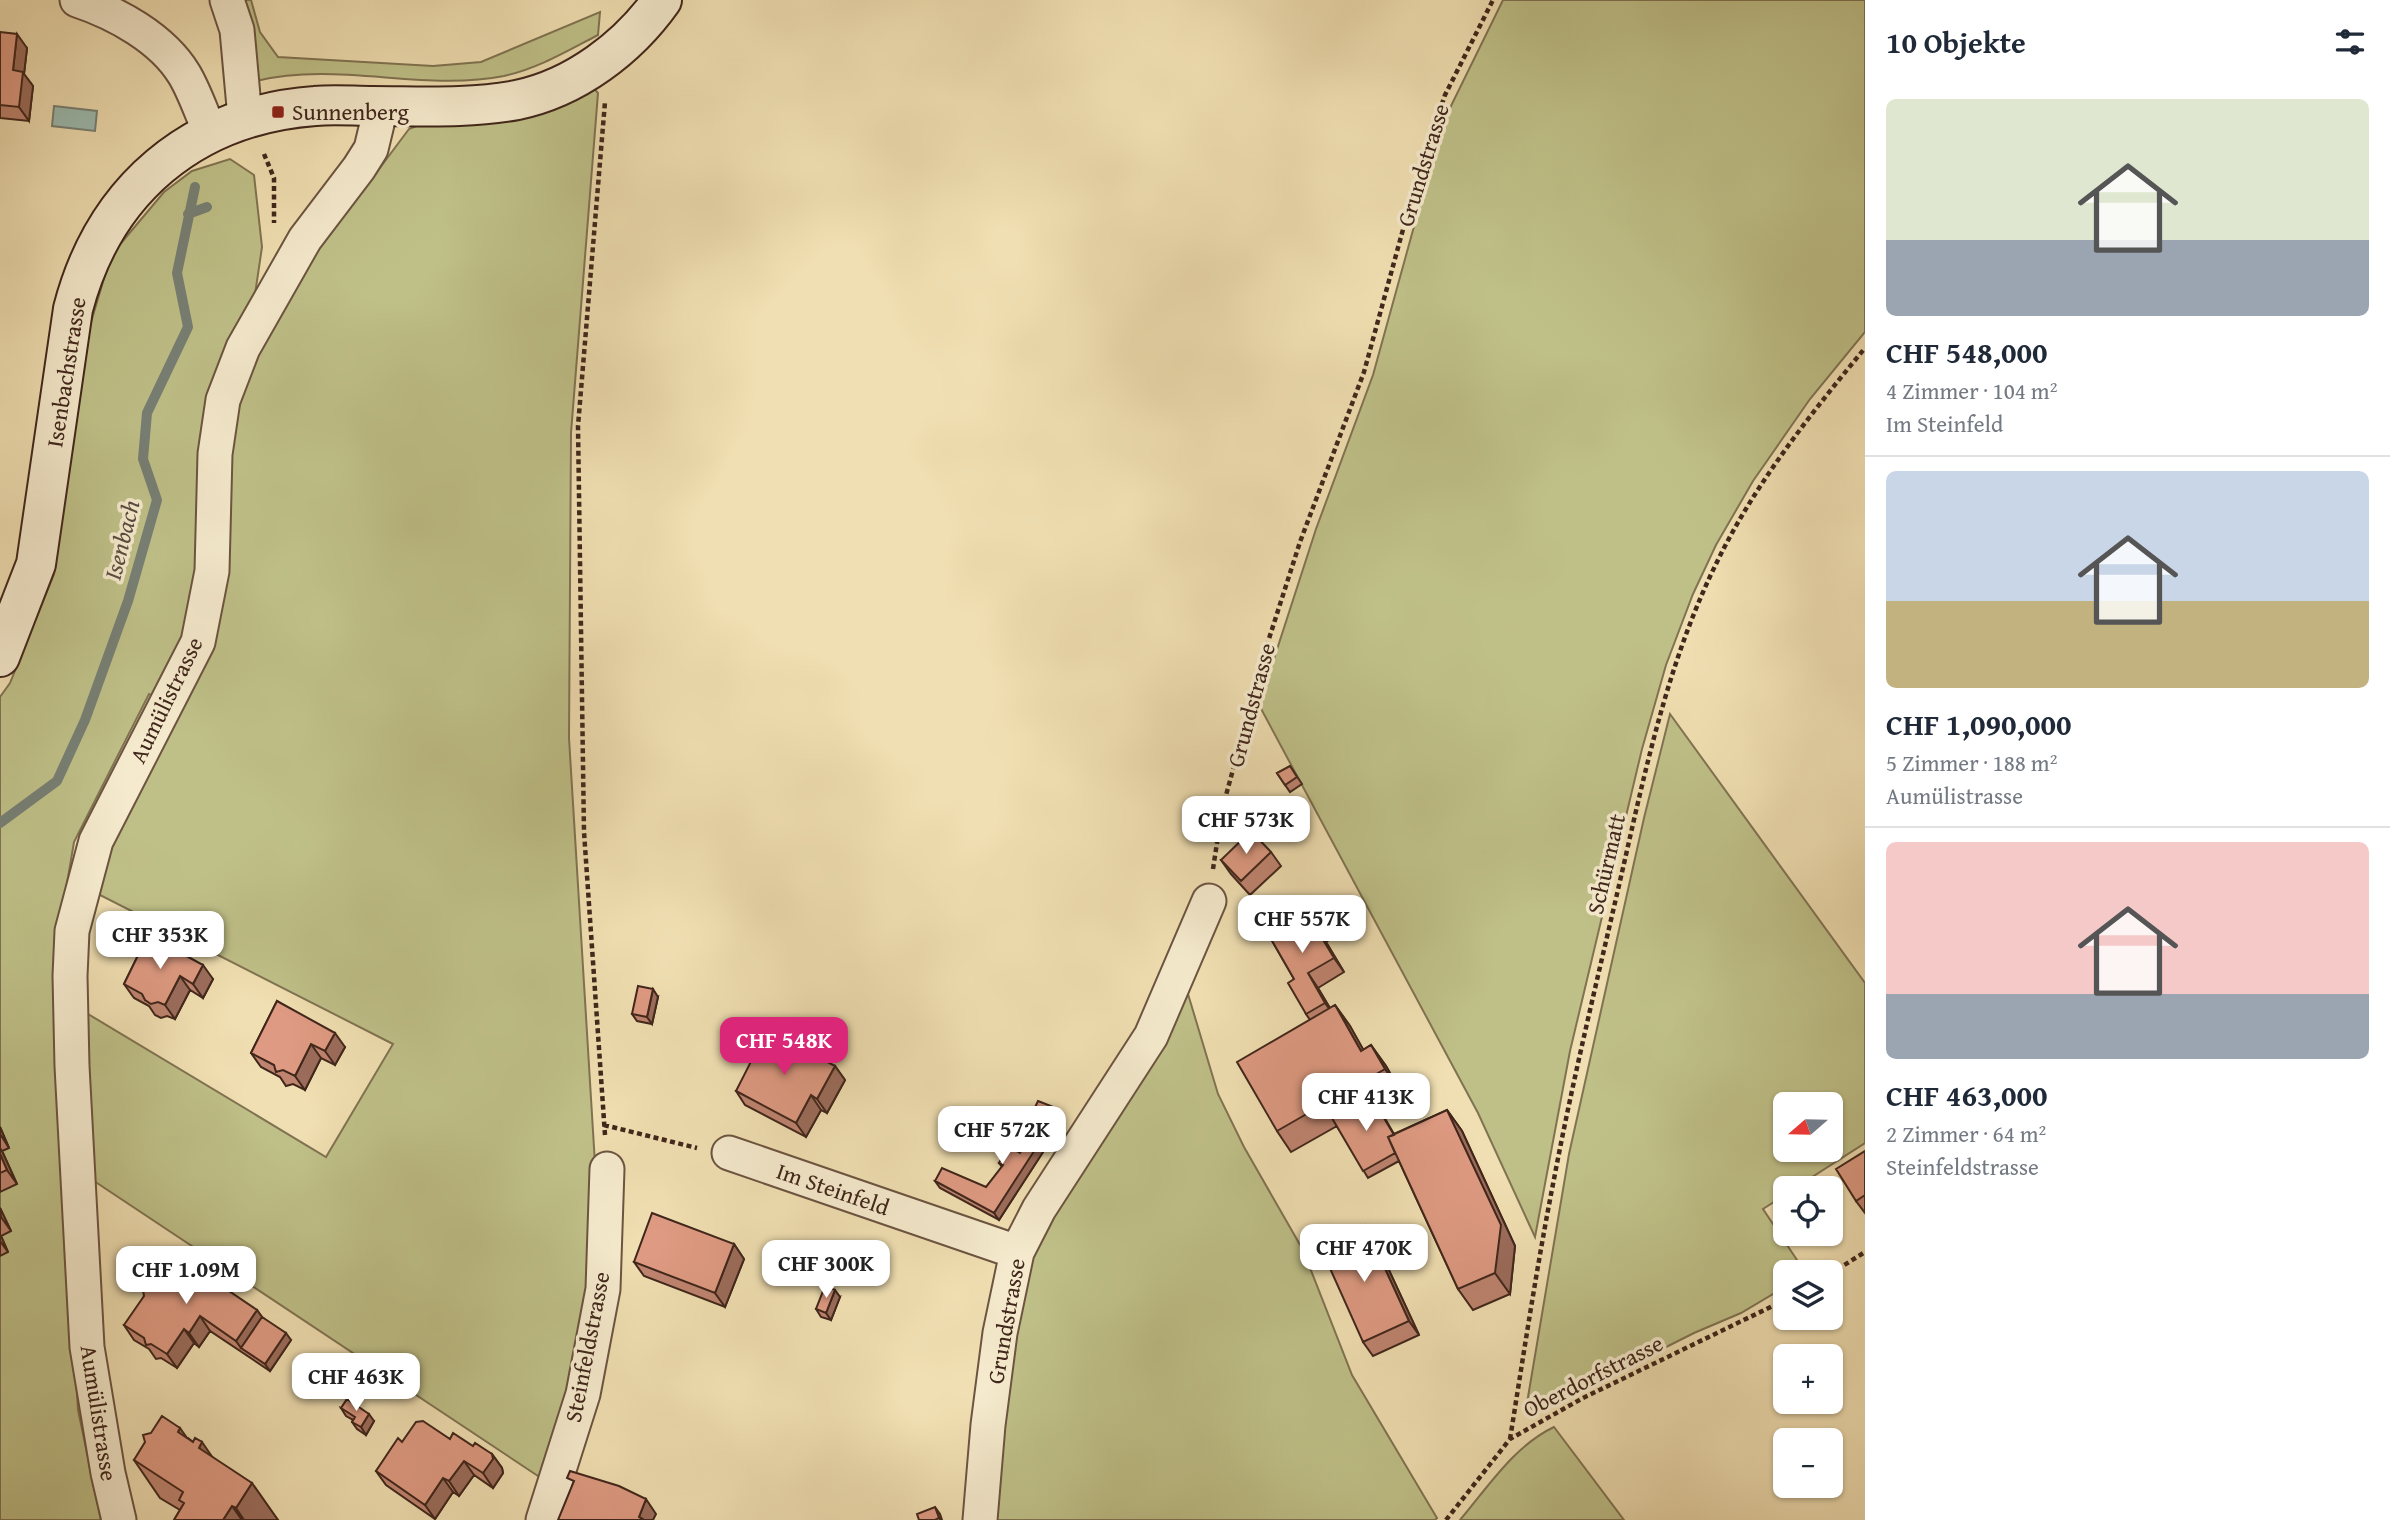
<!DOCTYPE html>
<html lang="de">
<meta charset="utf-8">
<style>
:root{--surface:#fff;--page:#f2f2f3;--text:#1f2937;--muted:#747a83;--line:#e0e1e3;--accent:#db2777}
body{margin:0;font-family:"Gentium Book Plus",serif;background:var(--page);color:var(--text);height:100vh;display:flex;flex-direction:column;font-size:26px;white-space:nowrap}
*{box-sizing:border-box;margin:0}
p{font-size:23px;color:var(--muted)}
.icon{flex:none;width:38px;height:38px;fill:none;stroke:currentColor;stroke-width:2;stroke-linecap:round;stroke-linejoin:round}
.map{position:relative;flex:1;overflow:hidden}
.details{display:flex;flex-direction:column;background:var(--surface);width:525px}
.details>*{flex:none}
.needle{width:46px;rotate:250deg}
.fabs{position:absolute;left:1773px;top:1092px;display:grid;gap:14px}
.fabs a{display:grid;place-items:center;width:70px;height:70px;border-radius:10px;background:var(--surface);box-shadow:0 2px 5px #0004;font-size:35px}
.price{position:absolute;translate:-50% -60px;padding:0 16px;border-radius:14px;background:#fff;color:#222;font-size:23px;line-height:46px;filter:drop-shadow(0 2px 4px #0008)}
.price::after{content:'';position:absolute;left:50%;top:42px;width:21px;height:16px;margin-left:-10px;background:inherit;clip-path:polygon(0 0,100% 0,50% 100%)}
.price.on{background:var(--accent);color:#fff}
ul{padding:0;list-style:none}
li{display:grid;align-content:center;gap:14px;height:371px;padding:0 21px}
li+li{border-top:2px solid var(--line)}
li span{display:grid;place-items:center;height:217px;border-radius:10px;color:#555}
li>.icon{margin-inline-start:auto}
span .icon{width:126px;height:126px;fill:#fffc;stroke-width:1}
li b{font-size:30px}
h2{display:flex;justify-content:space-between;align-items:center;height:84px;padding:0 21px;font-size:30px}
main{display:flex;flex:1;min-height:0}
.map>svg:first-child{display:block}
.green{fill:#bfc088;stroke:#807352;stroke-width:2;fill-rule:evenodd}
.water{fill:#9bbcb1;stroke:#778075;stroke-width:2}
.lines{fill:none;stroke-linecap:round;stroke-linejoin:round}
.stream{stroke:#778075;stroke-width:10}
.minor-casing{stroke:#6c5441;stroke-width:37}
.secondary-casing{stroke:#40261b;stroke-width:42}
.path{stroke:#40261b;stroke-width:4.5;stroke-dasharray:5 3.5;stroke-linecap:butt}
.minor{stroke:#f5eacd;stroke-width:33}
.secondary{stroke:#f5eacd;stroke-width:38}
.wall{fill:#bf8470;stroke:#40261b;stroke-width:2}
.shaded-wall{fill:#9b6c5b;stroke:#40261b;stroke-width:2}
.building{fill:#de9a82;stroke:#40261b;stroke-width:2}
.poi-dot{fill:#8f2418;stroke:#f5eacd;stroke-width:2.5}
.labels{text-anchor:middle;stroke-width:7;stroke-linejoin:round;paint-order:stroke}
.poi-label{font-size:23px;fill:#40261b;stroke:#f5eacd;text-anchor:start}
.street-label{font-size:23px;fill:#40261b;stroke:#f5eacd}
.water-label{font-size:24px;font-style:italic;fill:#574c40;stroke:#f5eacd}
</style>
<main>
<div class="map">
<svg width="1865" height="1520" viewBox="0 0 1865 1520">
<rect width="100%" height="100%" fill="#f0dfb2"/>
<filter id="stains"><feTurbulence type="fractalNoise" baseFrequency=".00286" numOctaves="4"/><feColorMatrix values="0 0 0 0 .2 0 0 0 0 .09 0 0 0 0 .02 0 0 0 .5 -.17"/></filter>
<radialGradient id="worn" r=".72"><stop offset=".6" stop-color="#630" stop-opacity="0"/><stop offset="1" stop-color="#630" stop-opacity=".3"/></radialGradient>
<!-- green -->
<path class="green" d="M235,0H251L260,32L278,57L433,66L481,62L600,12L598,35C567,51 539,68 504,76C423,92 338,61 256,81Z
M1503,0H1865V332L1810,399L1753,481L1716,545L1693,594L1666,665L1642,749L1570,1051L1535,1237L1478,1113L1259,705L1316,529L1373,375L1434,154L1446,116Z
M592,86L598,93L571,433L569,738L595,1164L585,1309L568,1395L544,1480L91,1179L83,1011L326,1157L393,1044L96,893L124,808L180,709L149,694L74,842L56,948L54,1015L78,1410L101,1520H0V697L10,683L54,574L86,339L111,255L164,192L192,171L230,159L254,175L262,247L253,308L316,253L409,129L429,121Z
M1670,714L1865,983V1143L1795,1188H1785V1195L1763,1209L1805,1272H1785V1287L1741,1313L1694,1333L1541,1410H1533L1527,1403L1569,1154L1644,818ZM1830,1104V1150H1785V1104Z
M1185,984L1218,1094L1244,1147L1303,1250L1352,1375L1437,1518L1435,1520H995L1005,1363L1038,1237Z
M1554,1427L1624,1520H1460C1488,1487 1514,1446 1554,1427Z"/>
<!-- water -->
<path class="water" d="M54,106L97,111L95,131L52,126Z"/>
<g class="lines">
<!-- stream -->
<path class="stream" d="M188,214L207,207
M0,823L57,781L85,720L128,601L157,500L143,459L147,413L188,327L177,273L195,187"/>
<!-- minor casing -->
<g class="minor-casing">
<path id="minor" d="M77,0C116,13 162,38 184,74C195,92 202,115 211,134
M227,0L237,30L245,118
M729,1153L1017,1252
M119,1520L108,1473L87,1347L72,1066L70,976L72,931L96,841L198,642L212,571L215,454L223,400L243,348L305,239L359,168L371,149L377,124L374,106
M543,1520L583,1394L603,1289L607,1169
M980,1520L988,1425L1000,1333L1017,1252L1039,1209L1151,1036L1209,901"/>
</g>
<!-- secondary casing -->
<g class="secondary-casing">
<path id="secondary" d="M0,657L36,564L73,309C104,190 192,115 315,106C334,104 354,106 373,106C420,106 470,109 517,100C575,88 628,48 662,0"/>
</g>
<!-- path -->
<path class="path" d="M264,154L274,178V223
M1213,869L1222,810L1266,648L1300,542L1364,372L1419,171L1445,95L1493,0
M604,1125L697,1148
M605,1135L584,832L578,426L605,102
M1830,1274L1865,1252
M1510,1439C1524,1352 1537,1265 1554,1179C1572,1084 1595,989 1617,894C1643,782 1665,668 1716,564C1754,485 1809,416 1865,348
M1446,1520L1510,1439L1583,1398L1785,1300"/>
<!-- minor -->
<use href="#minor" class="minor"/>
<!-- secondary -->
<use href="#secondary" class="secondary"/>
</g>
<!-- wall -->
<path class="wall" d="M0,32L27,48L24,74L33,86L29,121L0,118Z
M1290,766L1302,784L1290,792L1277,773Z
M1271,852L1281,866L1250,895L1231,874L1221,860Z
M1320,920L1331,939L1326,942L1344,972L1318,988L1330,1008L1335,1005L1350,1026L1363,1050L1371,1045L1386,1066L1399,1089L1376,1103L1394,1134L1447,1110L1462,1131L1515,1246L1510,1294L1473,1310L1458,1289L1399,1161L1368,1178L1337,1126L1291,1152L1277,1131L1310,1020L1306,1014L1294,979L1267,932Z
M148,935L213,979L203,998L190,990L175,1019L167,1016L161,1018L155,1015L149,1006L134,998L124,984Z
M658,997L652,1024L637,1021L632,1014Z
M277,1001L345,1047L335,1065L321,1058L305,1090L293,1084L286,1086L280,1077L261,1067L251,1053Z
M835,1066L845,1080L827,1113L821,1110L806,1137L745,1105L736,1091Z
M1056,1108L1061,1115L1054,1135L999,1220L940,1188L935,1181L986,1187L1002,1167L999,1163L1020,1153L1035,1128L1029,1120Z
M0,1127L9,1148L2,1151L17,1184L0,1192Z
M1865,1151V1213L1856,1201Z
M0,1208L11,1231L1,1236L8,1252L0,1256Z
M1375,1240L1419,1335L1373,1356L1363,1342Z
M734,1244L744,1259L725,1307L644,1276L634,1262Z
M840,1297L831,1320L821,1317L816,1309Z
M257,1310L262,1317L291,1340L270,1371L210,1331L199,1347L194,1343L177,1368L161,1358L156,1359L149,1349L134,1340L124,1325Z
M341,1408L374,1421L366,1435L357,1429L352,1422L353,1420L346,1416Z
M188,1438L211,1456L278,1520H174L180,1510L160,1498L134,1460Z
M450,1439L492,1454L502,1468L503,1473L493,1488L474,1475L459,1496L453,1492L435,1519L386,1485L376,1471L402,1442Z"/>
<!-- shaded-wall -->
<path class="shaded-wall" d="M17,34L27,48L24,74L33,86L29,121L19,107L13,70Z
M1310,906L1320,920L1331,939L1321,925Z
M1316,928L1326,942L1344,972L1334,958Z
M203,965L213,979L203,998L193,984Z
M1308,973L1318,988L1335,1017L1325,1003Z
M180,976L190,990L175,1019L165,1005Z
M653,989L658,997L652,1024L647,1017Z
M1335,1005L1350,1026L1376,1072L1361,1051Z
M335,1033L345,1047L335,1065L325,1051Z
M311,1044L321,1058L305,1090L295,1076Z
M1371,1045L1386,1066L1399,1089L1385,1069Z
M835,1066L845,1080L827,1113L817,1099Z
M811,1095L821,1110L806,1137L796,1123Z
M1056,1108L1061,1115L1054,1135L999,1220L994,1213Z
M1447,1110L1462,1131L1515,1246L1510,1294L1495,1273Z
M0,1127L9,1148L0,1134Z
M0,1148L2,1151L17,1184L7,1170L0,1154Z
M0,1208L11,1231L1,1217Z
M1365,1225L1375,1240L1419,1335L1409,1321Z
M0,1235L1,1236L8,1252L0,1241Z
M734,1244L744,1259L725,1307L715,1293Z
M835,1290L840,1297L831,1320L826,1313Z
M257,1310L267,1324L241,1348L236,1341Z
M200,1316L210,1331L199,1347L189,1333Z
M184,1329L194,1343L177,1368L167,1354Z
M286,1333L291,1340L270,1371L265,1364Z
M369,1414L374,1421L366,1435L361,1427Z
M180,1428L207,1466L178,1432Z
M202,1442L228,1480L199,1448Z
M492,1454L502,1468L503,1473L493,1488L483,1473Z
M464,1461L474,1475L459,1496L449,1481Z
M443,1478L453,1492L435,1519L425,1505Z
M252,1483L278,1520H244L236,1508Z
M646,1499L656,1514L653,1520H641L639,1517Z
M232,1506L242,1520H223Z
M935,1507L940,1514L942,1520H940L939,1518Z"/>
<!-- building -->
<path class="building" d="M0,32L17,34L13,70L23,72L19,107L0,105Z
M1290,766L1297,777L1285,785L1277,773Z
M1251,831L1271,852L1241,881L1221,860Z
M1310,906L1321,925L1316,928L1334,958L1308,973L1325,1003L1306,1014L1288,983L1294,979L1267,932Z
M148,935L203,965L193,984L180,976L165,1005L158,1002L151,1004L145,1000L142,994L124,984Z
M638,986L653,989L647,1017L632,1014Z
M277,1001L335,1033L325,1051L311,1044L295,1076L283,1070L276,1072L274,1065L251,1053Z
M1335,1005L1361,1051L1371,1045L1385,1069L1277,1131L1237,1062Z
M767,1030L835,1066L817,1099L811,1095L796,1123L736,1091Z
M1371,1096L1394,1135L1388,1137L1395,1153L1363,1171L1332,1118Z
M1038,1101L1056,1108L1049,1128L994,1213L935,1181L942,1168L986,1187L1003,1165L999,1163L1008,1146L1020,1153L1036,1126L1029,1120Z
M1447,1110L1501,1225L1495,1273L1458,1289L1388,1137Z
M1865,1151V1195L1856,1201L1836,1169Z
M0,1154L7,1170L0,1173Z
M652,1213L734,1244L715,1293L634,1262Z
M1365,1225L1409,1321L1363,1342L1320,1246Z
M173,1253L257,1310L236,1341L200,1316L189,1333L184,1329L167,1354L151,1344L146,1345L144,1338L124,1325L144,1296L142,1284L153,1282Z
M825,1286L835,1290L826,1313L816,1309Z
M262,1317L286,1333L265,1364L241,1348Z
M347,1399L369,1414L361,1427L352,1422L355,1417L341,1408Z
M162,1416L180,1428L178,1432L193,1442L195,1438L202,1442L199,1448L252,1483L236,1508L232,1506L223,1520H174L184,1503L179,1500L183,1492L134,1460L145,1442L143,1435L151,1433Z
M423,1421L450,1439L453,1433L473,1446L475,1443L492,1454L493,1459L483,1473L464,1461L449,1481L443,1478L425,1505L376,1471L398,1438L402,1442L416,1422Z
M570,1471L619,1486L646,1499L639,1517L643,1519V1520H558L574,1481L567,1478Z
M935,1507L939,1518L935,1520H919L917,1514Z"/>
<!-- markers -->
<rect class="poi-dot" x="271" y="105" width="14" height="14" rx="3.5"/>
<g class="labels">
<!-- poi labels -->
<g class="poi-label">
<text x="292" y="120">Sunnenberg</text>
</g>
<!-- street labels -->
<g class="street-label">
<text transform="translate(1423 165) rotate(-73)" y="8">Grundstrasse</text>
<text transform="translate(66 372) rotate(-81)" y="8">Isenbachstrasse</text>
<text transform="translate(166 700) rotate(-64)" y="8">Aumülistrasse</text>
<text transform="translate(1251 705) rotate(-75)" y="8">Grundstrasse</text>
<text transform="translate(1606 864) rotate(-77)" y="8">Schürmatt</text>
<text transform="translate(833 1189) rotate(19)" y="8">Im Steinfeld</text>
<text transform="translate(1006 1321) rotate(-80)" y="8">Grundstrasse</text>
<text transform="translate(587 1347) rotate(-79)" y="8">Steinfeldstrasse</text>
<text transform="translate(1593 1376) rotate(-27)" y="8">Oberdorfstrasse</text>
<text transform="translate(99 1413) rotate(81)" y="8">Aumülistrasse</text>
</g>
<!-- water labels -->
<g class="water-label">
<text transform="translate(122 540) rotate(-76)" y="8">Isenbach</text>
</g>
</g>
<rect width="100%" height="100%" filter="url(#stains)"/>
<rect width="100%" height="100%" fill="url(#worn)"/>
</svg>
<div class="fabs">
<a><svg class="needle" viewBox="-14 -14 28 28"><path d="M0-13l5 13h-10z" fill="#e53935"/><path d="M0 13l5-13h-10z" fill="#747a83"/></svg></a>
<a><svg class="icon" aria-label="locate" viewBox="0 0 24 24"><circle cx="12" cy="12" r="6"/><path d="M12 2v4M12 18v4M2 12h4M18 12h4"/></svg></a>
<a><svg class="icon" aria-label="layers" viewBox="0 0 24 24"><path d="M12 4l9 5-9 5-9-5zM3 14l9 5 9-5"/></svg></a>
<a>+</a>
<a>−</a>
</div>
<b class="price" style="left:1246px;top:856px">CHF 573K</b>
<b class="price" style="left:1302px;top:955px">CHF 557K</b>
<b class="price" style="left:160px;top:971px">CHF 353K</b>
<b class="price on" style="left:784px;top:1077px">CHF 548K</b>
<b class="price" style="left:1366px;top:1133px">CHF 413K</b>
<b class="price" style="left:1002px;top:1166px">CHF 572K</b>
<b class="price" style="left:1364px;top:1284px">CHF 470K</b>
<b class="price" style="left:826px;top:1300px">CHF 300K</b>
<b class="price" style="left:186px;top:1306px">CHF 1.09M</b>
<b class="price" style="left:356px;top:1413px">CHF 463K</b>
</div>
<section class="details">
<h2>10 Objekte<svg class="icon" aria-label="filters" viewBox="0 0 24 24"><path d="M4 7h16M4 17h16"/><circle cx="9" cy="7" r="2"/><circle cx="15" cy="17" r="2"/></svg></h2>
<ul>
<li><span style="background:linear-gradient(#dfe7d0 65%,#9aa5b1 0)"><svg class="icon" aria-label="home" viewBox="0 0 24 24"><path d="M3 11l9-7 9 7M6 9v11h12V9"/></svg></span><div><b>CHF 548,000</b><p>4 Zimmer · 104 m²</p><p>Im Steinfeld</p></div></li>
<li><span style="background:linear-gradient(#c9d6e8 60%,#c2b280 0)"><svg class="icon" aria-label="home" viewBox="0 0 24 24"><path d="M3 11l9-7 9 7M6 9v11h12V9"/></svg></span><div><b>CHF 1,090,000</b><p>5 Zimmer · 188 m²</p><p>Aumülistrasse</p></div></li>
<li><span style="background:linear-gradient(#f6c9c9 70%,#9aa5b1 0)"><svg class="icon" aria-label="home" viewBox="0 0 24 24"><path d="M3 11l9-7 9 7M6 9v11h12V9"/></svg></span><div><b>CHF 463,000</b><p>2 Zimmer · 64 m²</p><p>Steinfeldstrasse</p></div></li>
</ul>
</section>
</main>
